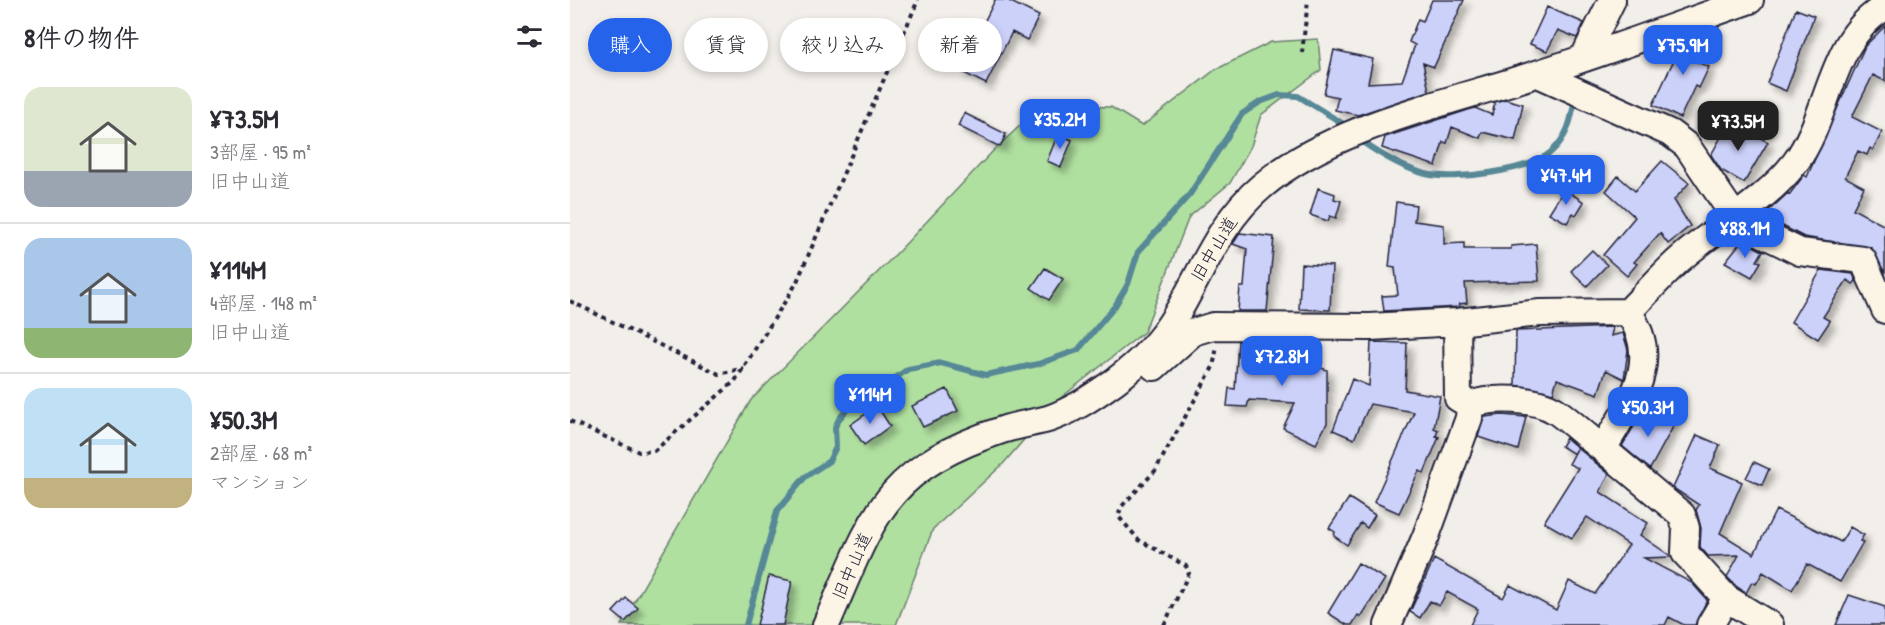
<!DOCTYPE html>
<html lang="ja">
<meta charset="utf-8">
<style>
:root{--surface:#fff;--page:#f2f2f3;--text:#2b2b33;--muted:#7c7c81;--line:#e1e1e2;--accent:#2563eb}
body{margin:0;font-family:"Patrick Hand","Klee One",sans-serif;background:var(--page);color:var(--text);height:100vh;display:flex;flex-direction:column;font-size:22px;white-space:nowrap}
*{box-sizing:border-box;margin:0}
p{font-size:20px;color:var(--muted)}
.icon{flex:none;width:33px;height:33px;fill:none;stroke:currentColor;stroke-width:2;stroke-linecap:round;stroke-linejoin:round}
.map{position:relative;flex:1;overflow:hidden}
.details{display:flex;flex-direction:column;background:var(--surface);width:570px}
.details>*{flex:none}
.banner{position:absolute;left:18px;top:18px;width:570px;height:54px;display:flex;gap:12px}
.price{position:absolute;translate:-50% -51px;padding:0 14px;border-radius:12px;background:var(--accent);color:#fff;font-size:20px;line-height:39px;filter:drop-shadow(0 2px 3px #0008)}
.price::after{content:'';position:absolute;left:50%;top:36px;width:18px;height:14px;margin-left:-9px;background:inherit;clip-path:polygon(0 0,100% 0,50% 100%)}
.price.on{background:#222;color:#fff}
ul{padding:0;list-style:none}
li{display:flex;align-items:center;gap:18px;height:150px;padding:0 24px}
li+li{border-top:2px solid var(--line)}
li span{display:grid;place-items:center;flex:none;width:168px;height:120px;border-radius:18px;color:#555}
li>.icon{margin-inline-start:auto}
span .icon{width:72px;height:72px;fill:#fffc;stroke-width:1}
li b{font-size:26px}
h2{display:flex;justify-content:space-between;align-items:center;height:72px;padding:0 24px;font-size:26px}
.tag{padding:0 21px;border-radius:27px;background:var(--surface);box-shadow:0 3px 9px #0003;font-size:21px;line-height:54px}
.tag.on{background:var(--accent);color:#fff}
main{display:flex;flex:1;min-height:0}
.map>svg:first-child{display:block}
.green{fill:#b0e0a0;stroke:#69816e;stroke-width:1.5}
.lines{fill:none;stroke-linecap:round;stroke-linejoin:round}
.stream{stroke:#578896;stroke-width:6}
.building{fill:#ccd1fa;stroke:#22223b;stroke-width:1.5;filter:url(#shadow)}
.minor-casing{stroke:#22223b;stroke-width:30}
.path{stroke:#22223b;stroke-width:4;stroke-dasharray:4.5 4.5;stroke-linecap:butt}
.minor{stroke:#fcf5e5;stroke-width:26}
.labels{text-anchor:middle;stroke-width:4.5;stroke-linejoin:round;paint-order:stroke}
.street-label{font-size:18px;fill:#22223b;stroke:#fcf5e5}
</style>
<main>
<section class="details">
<h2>8件の物件<svg class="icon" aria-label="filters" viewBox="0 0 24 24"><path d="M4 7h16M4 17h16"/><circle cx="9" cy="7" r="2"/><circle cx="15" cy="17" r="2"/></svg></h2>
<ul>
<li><span style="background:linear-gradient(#dfe7d0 70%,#9aa5b1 0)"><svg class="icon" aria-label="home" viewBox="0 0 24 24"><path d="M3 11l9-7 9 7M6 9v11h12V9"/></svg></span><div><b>¥73.5M</b><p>3部屋 · 95 m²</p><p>旧中山道</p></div></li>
<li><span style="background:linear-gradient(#a9c7e8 75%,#8fb573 0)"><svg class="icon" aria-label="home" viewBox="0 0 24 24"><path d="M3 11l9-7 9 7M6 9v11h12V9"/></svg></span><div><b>¥114M</b><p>4部屋 · 148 m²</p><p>旧中山道</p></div></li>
<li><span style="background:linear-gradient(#bfe0f5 75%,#c2b280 0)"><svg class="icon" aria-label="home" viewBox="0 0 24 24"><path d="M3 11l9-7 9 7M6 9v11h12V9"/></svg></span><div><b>¥50.3M</b><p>2部屋 · 68 m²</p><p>マンション</p></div></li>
</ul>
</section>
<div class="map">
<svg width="1315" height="625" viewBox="0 0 1315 625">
<defs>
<filter id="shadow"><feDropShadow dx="5.5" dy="5.5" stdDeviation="3" flood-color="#0004"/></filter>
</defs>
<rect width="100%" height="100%" fill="#f2eee9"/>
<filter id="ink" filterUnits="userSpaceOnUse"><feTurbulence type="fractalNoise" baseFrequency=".0167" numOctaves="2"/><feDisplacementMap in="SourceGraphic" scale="12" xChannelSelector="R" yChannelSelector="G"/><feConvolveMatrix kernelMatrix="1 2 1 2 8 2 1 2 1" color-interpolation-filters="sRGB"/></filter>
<g filter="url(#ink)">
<!-- green -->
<path class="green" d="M748,39L751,70L691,115L681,146L660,183L619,217L574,332L488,400L433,464L363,529L326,625H51L181,400L328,252L423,151L472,105L541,107L572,126L645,70L701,42Z"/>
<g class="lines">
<!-- stream -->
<path class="stream" d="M791,141C811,155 832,168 856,174C883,181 960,171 981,152C998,137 1001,120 1005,99
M176,625L207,511L235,477L259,461L266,447L265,427L269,419L283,402L304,393L338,369L371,363L416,375L468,364L508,350L545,306L558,284L568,252L620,194L672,114L690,102L709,95L728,96L772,123"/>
</g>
<!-- building -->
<path class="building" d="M425,0H437L469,16L457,40L442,32L416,84L390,71Z
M862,0H894L864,67L853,63L859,91L788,115L765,110L768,97L754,94L764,50L803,59L798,83L832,81L845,45L839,42L848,19L853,21Z
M977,7L1014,23L1007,38L988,30L977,51L960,44Z
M1226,9L1244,16L1216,91L1197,83Z
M1315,26V81L1303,75L1282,117L1312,132L1303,150L1300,148L1297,155L1288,151L1275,177L1294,187L1283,209L1315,226V273L1301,248L1234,237L1193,216L1218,193L1219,195L1234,175L1237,177L1295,46Z
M1135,32L1140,47L1114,56L1139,67L1129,88L1125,86L1110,118L1083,105L1108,51H1100L1103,43Z
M935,99L953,104L945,140L912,132L910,138L882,127L877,143L873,142L866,166L812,148L815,137L898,110L905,108L922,115L925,102Z
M394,113L436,134L430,147L388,126Z
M1160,121L1198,142L1174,183L1151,170L1141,155Z
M488,134L502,140L491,167L477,161Z
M1092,161L1119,183L1104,200L1120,226L1098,244L1090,233L1064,262L1067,264L1057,276L1033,255L1065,217L1036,191L1048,176L1065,191Z
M748,188L765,194L764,199L771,201L766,218L760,216L758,221L740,215Z
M994,189L1014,202L1006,215L1003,213L997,223L979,213Z
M826,202L846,205L844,221L874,225V244L894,243V249H941V246L966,244L969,281L895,283L897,303L889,304L890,307L814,311L812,296L828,295L825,268L819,267Z
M670,233L704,237L697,311H668L670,287H674L677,249L663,244Z
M1170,243L1176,247L1178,243L1193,251L1187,261L1191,262L1182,277L1155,262Z
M1022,250L1037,265L1017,286L1001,271Z
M731,264L762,266L760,310L729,309Z
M475,268L493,279L479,300L461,288Z
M1251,270L1283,274L1286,281L1283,284L1277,280L1253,317L1260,321L1248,339L1221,322Z
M1043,327L1041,336L1053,333L1058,350L1054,379L1036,370L1028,394L987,379L983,393L945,385L946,331Z
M668,341H694V345H687L757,370V423L746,444L713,428L725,403L679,400L677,407L657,406L659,388L665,389Z
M801,342L837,343L835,390L870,396L864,428L868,430L866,436L869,437L854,473L849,471L829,513L804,502L844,412L800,404L784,439L763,430L782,379L799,386Z
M377,389L388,411L353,427L342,406Z
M307,406L320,426L294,445L280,425Z
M1074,409L1104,425L1080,469L1052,446Z
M932,415L956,417L948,450L908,437L914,417Z
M1127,435L1150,445L1140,468L1172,482L1150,533L1184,554L1206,510L1271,542L1280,527L1294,535L1290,541L1293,542L1270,582L1237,564L1222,590L1193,572L1186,584L1182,582L1176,593L1166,586L1157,577L1169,555L1138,556L1130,547L1131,528L1126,510L1129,505L1103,488Z
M996,438L1039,474L1030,492L1078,523L1070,535L1102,557L1074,558L1122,583L1137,600L1125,625H1114L1099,617L1095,625H900L908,609L877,592L869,606L860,601L850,618L840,612L864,559L933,598L940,585L986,610L999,581L1025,594L1059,545L1017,517L1002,538L974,522L1008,468L999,464L1007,449L1004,454L991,446Z
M1184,462L1199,469L1192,485L1176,478Z
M779,498L805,515L797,528L791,523L777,545L764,536L765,532L759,528Z
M788,563L815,579L791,617L788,615L782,625H777L758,613Z
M199,576L222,581L213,625H187Z
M1279,595L1315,607V625H1266Z
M56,598L68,608L55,622L43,612Z"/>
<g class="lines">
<!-- minor casing -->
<g class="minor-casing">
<path id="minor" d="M1014,57L1042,0
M968,74L1100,133L1117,146L1164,216L1189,232L1230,252L1293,260L1315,310
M1058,312C1094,362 1059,403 1033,449L1112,515L1116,528L1115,553L1156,598L1200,625
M584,367L623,332L643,326L800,327L887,322L970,313L1058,312C1075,295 1091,276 1109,260C1146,227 1195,202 1225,163C1261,115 1259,39 1315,7
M900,405C922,396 966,398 986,411C1002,422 1017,437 1033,449
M256,625C303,518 311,470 432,430C447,425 463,423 478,419C502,411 524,396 545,381C568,364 590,342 605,317C632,272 650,221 692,186C761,127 877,103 963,75C1036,52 1108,25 1180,0
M818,625L856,536L899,418L900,405L888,398L887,322
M1140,625L1156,598"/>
</g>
<!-- path -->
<path class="path" d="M732,53L738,0
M0,301L149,374L174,368
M0,421L69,452L84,451L165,381L226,284L348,0
M594,625L619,573L616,566L569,540L548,516L552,506L585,471L643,367L647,347"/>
<!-- minor -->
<use href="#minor" class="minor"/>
</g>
</g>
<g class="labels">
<!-- street labels -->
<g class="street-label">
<text transform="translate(644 249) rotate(-59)" y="6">旧中山道</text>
<text transform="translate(282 566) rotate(-66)" y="6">旧中山道</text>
</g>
</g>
</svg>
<b class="price" style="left:1113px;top:76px">¥75.9M</b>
<b class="price" style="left:490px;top:150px">¥35.2M</b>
<b class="price on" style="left:1168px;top:152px">¥73.5M</b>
<b class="price" style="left:996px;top:206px">¥47.4M</b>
<b class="price" style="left:1175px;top:259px">¥88.1M</b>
<b class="price" style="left:712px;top:387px">¥72.8M</b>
<b class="price" style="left:300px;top:425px">¥114M</b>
<b class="price" style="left:1078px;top:438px">¥50.3M</b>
<div class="banner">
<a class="tag on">購入</a>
<a class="tag">賃貸</a>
<a class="tag">絞り込み</a>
<a class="tag">新着</a>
</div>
</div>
</main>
